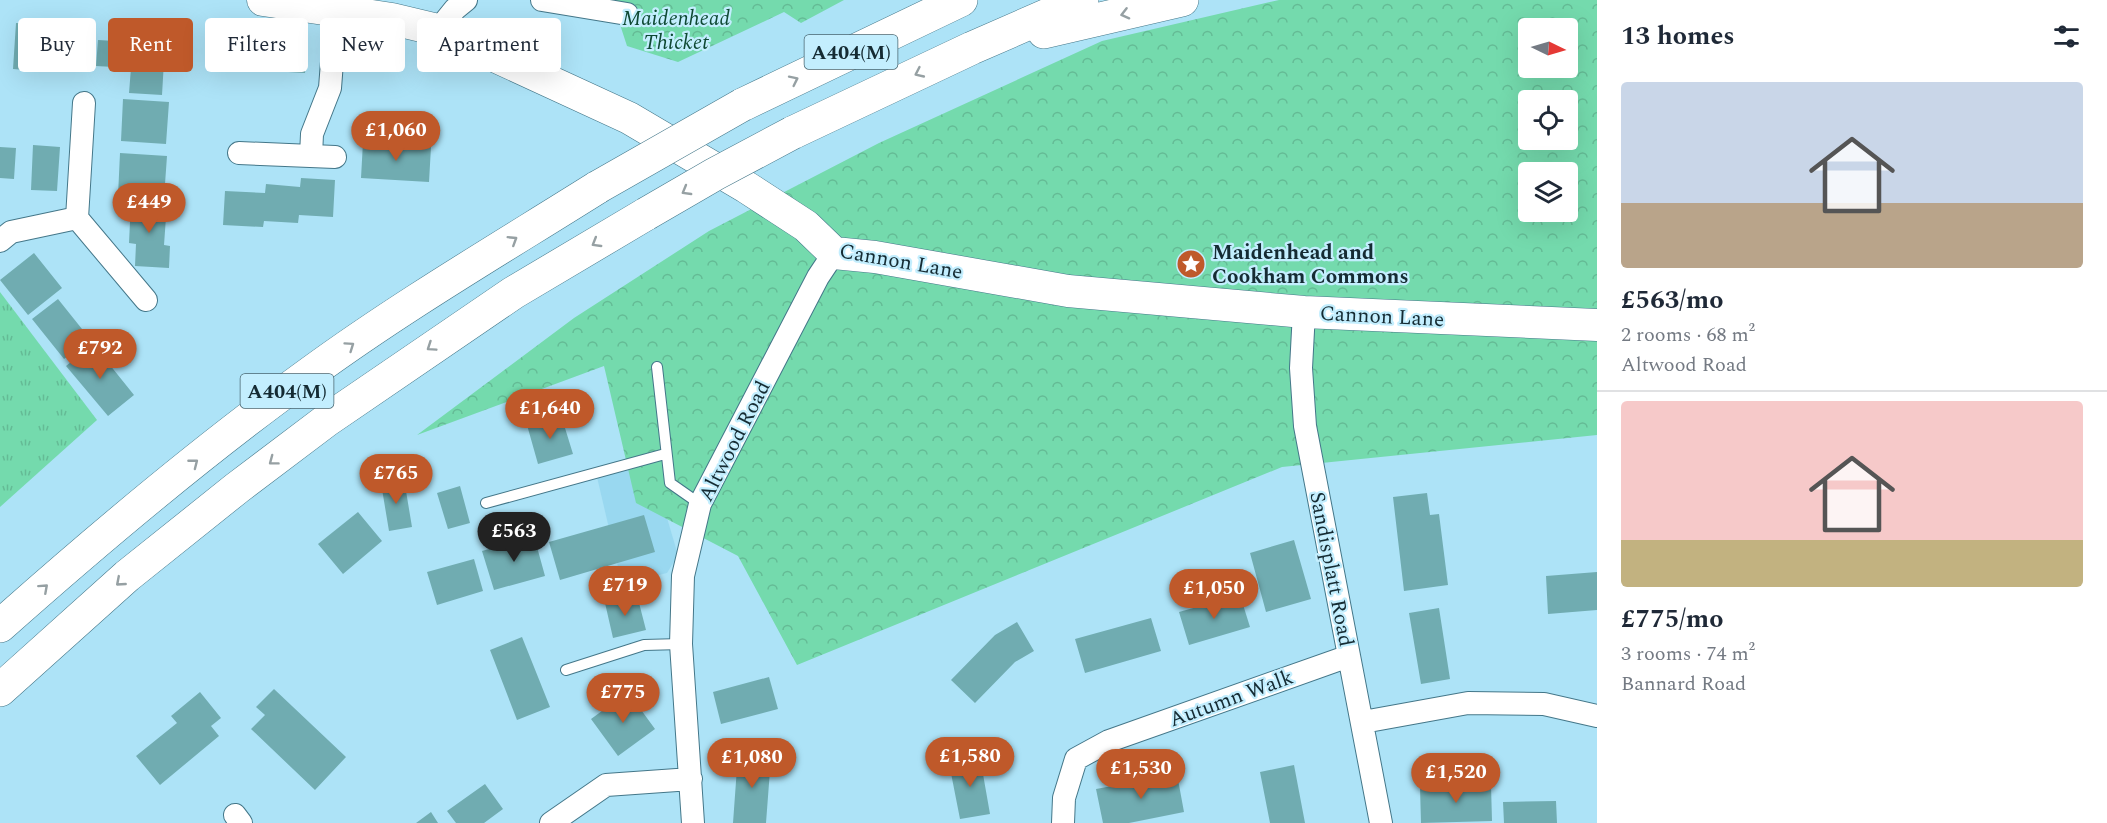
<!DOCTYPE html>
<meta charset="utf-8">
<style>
:root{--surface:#fff;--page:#f2f2f3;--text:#1f2937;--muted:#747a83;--line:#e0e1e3;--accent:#bf592a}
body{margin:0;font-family:Spectral,serif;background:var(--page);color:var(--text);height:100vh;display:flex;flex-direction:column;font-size:22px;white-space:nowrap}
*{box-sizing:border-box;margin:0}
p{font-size:20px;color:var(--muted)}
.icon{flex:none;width:33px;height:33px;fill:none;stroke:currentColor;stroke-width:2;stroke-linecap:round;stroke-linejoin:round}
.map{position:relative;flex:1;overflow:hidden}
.panel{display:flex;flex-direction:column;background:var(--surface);width:510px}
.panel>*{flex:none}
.guide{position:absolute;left:18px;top:18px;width:570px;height:54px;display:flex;gap:12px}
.needle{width:39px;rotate:95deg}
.fabs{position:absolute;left:1518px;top:18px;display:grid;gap:12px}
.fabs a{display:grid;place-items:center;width:60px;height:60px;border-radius:6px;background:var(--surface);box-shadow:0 6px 24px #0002;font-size:30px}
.price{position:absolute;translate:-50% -51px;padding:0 14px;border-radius:21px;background:var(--accent);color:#fff;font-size:20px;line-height:39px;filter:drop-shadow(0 2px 3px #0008)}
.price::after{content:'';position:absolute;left:50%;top:36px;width:18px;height:14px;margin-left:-9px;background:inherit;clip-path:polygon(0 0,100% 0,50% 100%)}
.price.selected{background:#222;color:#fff}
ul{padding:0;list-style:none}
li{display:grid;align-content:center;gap:12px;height:318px;padding:0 24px}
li+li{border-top:2px solid var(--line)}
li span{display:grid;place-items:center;height:186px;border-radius:6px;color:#555}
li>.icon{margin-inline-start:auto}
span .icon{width:108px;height:108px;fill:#fffc;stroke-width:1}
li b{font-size:26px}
h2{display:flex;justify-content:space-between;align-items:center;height:72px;padding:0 24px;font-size:26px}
.tag{padding:0 21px;border-radius:6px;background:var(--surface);box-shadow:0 6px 24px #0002;font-size:21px;line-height:54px}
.tag.selected{background:var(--accent);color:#fff}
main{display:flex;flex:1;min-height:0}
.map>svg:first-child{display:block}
.built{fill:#99d8f0}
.grass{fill:url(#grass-tufts)}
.forest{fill:url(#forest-crowns);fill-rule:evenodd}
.building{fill:#70acb1}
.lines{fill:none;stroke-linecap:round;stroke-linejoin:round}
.lane-casing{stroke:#447789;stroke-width:12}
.street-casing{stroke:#447789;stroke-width:24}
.secondary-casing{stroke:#447789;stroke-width:33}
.highway-casing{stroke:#447789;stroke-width:34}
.lane{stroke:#fff;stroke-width:10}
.street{stroke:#fff;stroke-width:22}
.secondary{stroke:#fff;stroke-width:32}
.highway{stroke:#fff;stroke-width:33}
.highway-bridge-casing{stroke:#447789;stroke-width:34;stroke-linecap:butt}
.highway-bridge{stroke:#fff;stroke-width:33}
.oneway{stroke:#96a0a3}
.labels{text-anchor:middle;stroke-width:4.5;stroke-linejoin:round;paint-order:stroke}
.shield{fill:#c3eefe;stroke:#496670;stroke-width:1.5}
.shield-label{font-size:20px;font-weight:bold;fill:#152b33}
.park-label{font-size:21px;font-style:italic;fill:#0e4933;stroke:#c3eefe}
.poi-label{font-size:21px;font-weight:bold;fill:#152b33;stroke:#c3eefe;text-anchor:start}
.street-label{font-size:21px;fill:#152b33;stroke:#c3eefe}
</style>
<main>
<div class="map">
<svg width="1597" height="823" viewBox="0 0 1597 823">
<defs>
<pattern id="grass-tufts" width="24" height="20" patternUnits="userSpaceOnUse" patternTransform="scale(1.5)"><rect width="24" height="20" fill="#74daad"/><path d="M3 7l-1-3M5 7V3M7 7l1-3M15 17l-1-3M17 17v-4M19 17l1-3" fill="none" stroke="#64bb95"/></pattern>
<pattern id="forest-crowns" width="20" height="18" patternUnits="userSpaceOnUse" patternTransform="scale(1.5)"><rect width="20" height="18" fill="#74daad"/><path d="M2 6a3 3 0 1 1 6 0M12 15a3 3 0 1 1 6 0" fill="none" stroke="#64bb95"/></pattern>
</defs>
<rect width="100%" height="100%" fill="#ade3f7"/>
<!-- built -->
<path class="built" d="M651,464L678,555L667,573L622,584L597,477Z"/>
<!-- grass -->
<path class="grass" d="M0,292L97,420L0,507Z"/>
<!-- forest -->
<path class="forest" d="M612,0H844L801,23L784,12L678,62L627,46Z
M1279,0H1597V435L1282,467L797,665L738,556L636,503L604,366L417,435L574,318L709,231L879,143L1102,41ZM1528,28H1568V68H1528ZM1528,100H1568V140H1528ZM1528,172H1568V212H1528Z"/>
<!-- building -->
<path class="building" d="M16,23L88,27L87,51L50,49L49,72L13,69Z
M238,30L307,34L305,73L236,69Z
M98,40L165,44L162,95L129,93L131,68L96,66Z
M123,99L169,102L166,144L121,141Z
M363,142L431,147L429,182L361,178Z
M33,145L60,147L57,191L31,190Z
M0,147L16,148L14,179L0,178Z
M120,153L167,156L164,198L118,196Z
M301,178L335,180L333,217L299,215L298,223L264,221L263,227L223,225L225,191L265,193L266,184L300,187Z
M131,201L167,203L164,245L170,246L169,268L135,266L136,244L129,243Z
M34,253L62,288L28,315L0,280Z
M58,299L90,339L64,359L32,319Z
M93,344L134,395L108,416L66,366Z
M561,415L573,454L538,464L527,425Z
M404,479L412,527L389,531L381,483Z
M460,486L470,523L448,529L437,493Z
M1427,493L1430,515L1439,514L1448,585L1404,591L1393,497Z
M358,512L382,541L343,574L318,544Z
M644,515L655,552L560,580L549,542Z
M534,536L545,576L494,590L482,551Z
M1294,540L1311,599L1266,612L1250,553Z
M474,559L483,591L437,605L427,572Z
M1597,572V610L1548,614L1546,576Z
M637,595L646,630L613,638L605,603Z
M1240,595L1250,627L1189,645L1179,612Z
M1439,608L1450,679L1421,684L1409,613Z
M1151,618L1161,651L1085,673L1075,639Z
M1017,622L1034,651L1015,662L975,703L951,680L995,635Z
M522,637L550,707L517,720L490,650Z
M769,677L778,709L721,724L713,692Z
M274,689L346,757L315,790L251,729L265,715L256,707Z
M200,692L221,718L211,726L219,736L160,785L136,756L177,723L171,716Z
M628,692L655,729L618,756L591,719Z
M738,754L771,757L766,823H733Z
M980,757L990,814L960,819L949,763Z
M1294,765L1305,823H1270L1260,772Z
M1177,774L1184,812L1129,823H1103L1096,789Z
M485,784L503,809L484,823H456L447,811Z
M1491,785L1492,821L1421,823L1420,787Z
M1556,801L1557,823H1504L1503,802Z
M431,812L438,823H416Z"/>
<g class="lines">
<!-- lane casing -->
<g class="lane-casing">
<path id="lane" d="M657,367L670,483L700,504
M486,503L665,454
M566,670L644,645L681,644"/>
</g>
<!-- street casing -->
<g class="street-casing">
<path id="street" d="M542,0L627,14
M438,30L455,9L466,0
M84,103L77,218L146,300
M239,153L335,157
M311,156L312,134L330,88L336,10
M0,241L11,232L77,218
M1304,312L1301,368L1305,426L1381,823
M1363,722L1468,703L1544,704L1597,716
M235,815L241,823
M551,823L606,785L691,779
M693,823L681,644L683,576L700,504L818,277L834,253
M1063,823L1064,798L1076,759L1109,741L1349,656"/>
</g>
<!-- secondary casing -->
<g class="secondary-casing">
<path id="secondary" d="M263,0L392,19L438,30L629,118L746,187L806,226L834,253L875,257L1068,291L1304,312L1597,325"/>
</g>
<!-- highway casing -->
<g class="highway-casing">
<path id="highway" d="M1044,32L1182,0
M742,105L961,0
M792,133L972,48L1082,0
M0,626C99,538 201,452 309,374C402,306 501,248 598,187
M0,690L127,576L237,488L327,420L513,293L646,214"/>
</g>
<!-- lane -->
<use href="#lane" class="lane"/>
<!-- street -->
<use href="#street" class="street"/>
<!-- secondary -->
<use href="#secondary" class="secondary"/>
<!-- highway -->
<use href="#highway" class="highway"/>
<!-- highway-bridge casing -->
<g class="highway-bridge-casing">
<path id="highway-bridge" d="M598,187L742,105
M646,214L715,174L792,133"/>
</g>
<!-- highway-bridge -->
<use href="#highway-bridge" class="highway-bridge"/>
</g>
<!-- one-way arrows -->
<defs><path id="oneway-chevron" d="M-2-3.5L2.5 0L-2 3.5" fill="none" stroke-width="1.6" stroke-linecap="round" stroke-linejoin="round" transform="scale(1.5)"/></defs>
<g class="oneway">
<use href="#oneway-chevron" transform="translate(1125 14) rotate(166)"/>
<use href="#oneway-chevron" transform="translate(919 73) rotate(155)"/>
<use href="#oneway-chevron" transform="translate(794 80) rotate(-26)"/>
<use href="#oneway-chevron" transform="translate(686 191) rotate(150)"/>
<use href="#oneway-chevron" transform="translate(513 240) rotate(-32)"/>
<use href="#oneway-chevron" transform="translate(596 243) rotate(149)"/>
<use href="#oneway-chevron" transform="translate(350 346) rotate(-35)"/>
<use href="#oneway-chevron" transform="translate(431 347) rotate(146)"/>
<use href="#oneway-chevron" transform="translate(273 461) rotate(143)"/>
<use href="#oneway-chevron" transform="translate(194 463) rotate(-38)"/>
<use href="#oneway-chevron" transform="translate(120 582) rotate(139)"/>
<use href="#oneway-chevron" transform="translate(44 588) rotate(-42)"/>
</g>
<!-- icons -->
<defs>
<g id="sight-disc" transform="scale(1.5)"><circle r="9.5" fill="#bf592a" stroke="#c3eefe"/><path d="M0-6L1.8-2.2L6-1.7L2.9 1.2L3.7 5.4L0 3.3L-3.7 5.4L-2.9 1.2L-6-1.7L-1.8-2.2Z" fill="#fff"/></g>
</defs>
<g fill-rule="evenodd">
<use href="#sight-disc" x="1191" y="264"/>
</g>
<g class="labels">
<!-- shield labels -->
<g class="shield">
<rect x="804.5" y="35" width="93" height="34" rx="4.5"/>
<rect x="240.5" y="374" width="93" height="34" rx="4.5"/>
</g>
<g class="shield-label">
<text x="851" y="59">A404(M)</text>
<text x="287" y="398">A404(M)</text>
</g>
<!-- park labels -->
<g class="park-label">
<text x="676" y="25">Maidenhead<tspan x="676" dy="24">Thicket</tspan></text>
</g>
<!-- poi labels -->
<g class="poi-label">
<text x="1212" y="259">Maidenhead and<tspan x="1212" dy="24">Cookham Commons</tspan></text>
</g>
<!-- street labels -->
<g class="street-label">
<text transform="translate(901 261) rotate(10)" y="7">Cannon Lane</text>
<text transform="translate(1382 316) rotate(3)" y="7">Cannon Lane</text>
<text transform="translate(734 441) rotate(-63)" y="7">Altwood Road</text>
<text transform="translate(1332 569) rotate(79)" y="7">Sandisplatt Road</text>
<text transform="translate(1231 698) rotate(-20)" y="7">Autumn Walk</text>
</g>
</g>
</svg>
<div class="fabs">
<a><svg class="needle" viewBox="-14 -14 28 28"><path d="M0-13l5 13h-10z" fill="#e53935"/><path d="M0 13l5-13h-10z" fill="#747a83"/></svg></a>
<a><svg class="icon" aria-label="locate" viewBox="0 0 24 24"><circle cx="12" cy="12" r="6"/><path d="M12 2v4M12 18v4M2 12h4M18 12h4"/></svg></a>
<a><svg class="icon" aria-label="layers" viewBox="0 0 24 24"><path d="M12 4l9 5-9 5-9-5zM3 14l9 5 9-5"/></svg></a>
</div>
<b class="price" style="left:396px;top:162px">£1,060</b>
<b class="price" style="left:149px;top:234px">£449</b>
<b class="price" style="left:100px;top:380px">£792</b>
<b class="price" style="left:550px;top:440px">£1,640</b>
<b class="price" style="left:396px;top:505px">£765</b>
<b class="price selected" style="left:514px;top:563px">£563</b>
<b class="price" style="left:625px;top:617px">£719</b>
<b class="price" style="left:1214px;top:620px">£1,050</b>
<b class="price" style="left:623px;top:724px">£775</b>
<b class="price" style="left:970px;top:788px">£1,580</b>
<b class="price" style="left:752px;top:789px">£1,080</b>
<b class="price" style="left:1141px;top:800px">£1,530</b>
<b class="price" style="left:1456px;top:804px">£1,520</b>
<div class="guide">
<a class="tag">Buy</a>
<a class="tag selected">Rent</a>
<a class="tag">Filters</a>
<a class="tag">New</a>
<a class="tag">Apartment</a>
</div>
</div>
<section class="panel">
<h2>13 homes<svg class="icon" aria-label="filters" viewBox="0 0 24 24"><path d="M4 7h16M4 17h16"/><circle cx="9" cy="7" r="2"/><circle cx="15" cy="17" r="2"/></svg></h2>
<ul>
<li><span style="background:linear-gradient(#c9d6e8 65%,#b9a48a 0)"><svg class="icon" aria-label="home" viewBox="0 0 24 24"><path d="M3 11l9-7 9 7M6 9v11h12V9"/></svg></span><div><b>£563/mo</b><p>2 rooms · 68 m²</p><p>Altwood Road</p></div></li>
<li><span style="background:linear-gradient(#f6c9c9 75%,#c2b280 0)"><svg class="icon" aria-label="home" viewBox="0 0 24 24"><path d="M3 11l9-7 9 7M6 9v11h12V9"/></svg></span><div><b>£775/mo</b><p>3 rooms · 74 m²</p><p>Bannard Road</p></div></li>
</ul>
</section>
</main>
